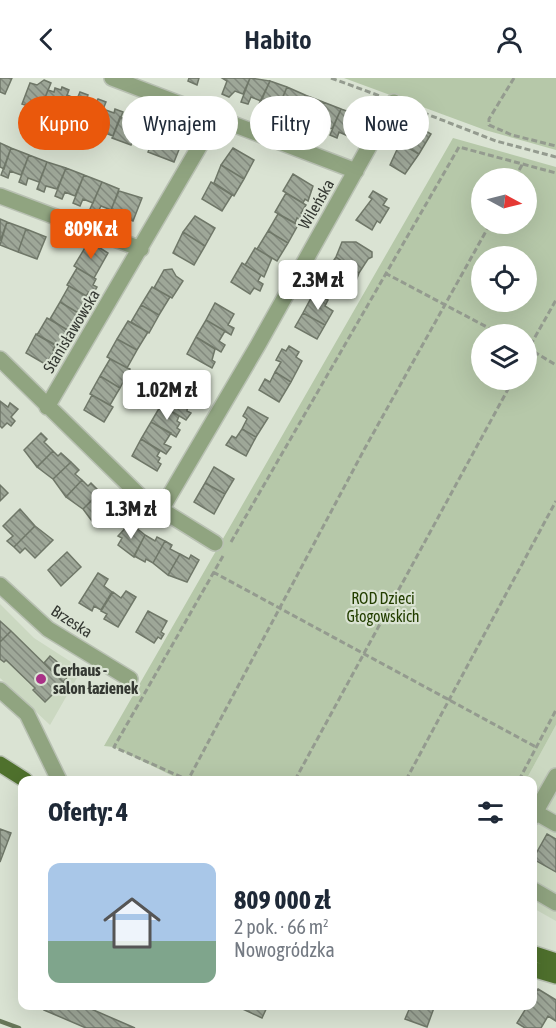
<!DOCTYPE html>
<html lang="pl">
<meta charset="utf-8">
<style>
:root{--surface:#fff;--page:#f6f6f7;--text:#1f2937;--muted:#747a83;--accent:#ea580c}
body{margin:0;font-family:"Asap Condensed",sans-serif;background:var(--page);color:var(--text);height:100vh;display:flex;flex-direction:column;font-size:22px;white-space:nowrap}
*{box-sizing:border-box;margin:0}
p{font-size:20px;color:var(--muted)}
.icon{flex:none;width:33px;height:33px;fill:none;stroke:currentColor;stroke-width:2;stroke-linecap:round;stroke-linejoin:round}
.map{position:relative;flex:1;overflow:hidden}
.details{position:absolute;left:18px;top:698px;width:519px;height:234px;display:flex;flex-direction:column;background:var(--surface);border-radius:12px;box-shadow:0 6px 24px #0002}
.details>*{flex:none}
.banner{position:absolute;left:18px;top:18px;width:520px;height:54px;display:flex;gap:12px}
.needle{width:39px;rotate:97deg}
.tools{position:absolute;left:471px;top:90px;display:grid;gap:12px}
.tools a{display:grid;place-items:center;width:66px;height:66px;border-radius:50%;background:var(--surface);box-shadow:0 6px 24px #0002;font-size:30px}
.price{position:absolute;translate:-50% -51px;padding:0 14px;border-radius:6px;background:#fff;color:#222;font-size:20px;line-height:39px;filter:drop-shadow(0 2px 3px #0008)}
.price::after{content:'';position:absolute;left:50%;top:36px;width:18px;height:14px;margin-left:-9px;background:inherit;clip-path:polygon(0 0,100% 0,50% 100%)}
.price.current{background:var(--accent);color:#fff}
ul{padding:0;list-style:none}
li{display:flex;align-items:center;gap:18px;height:150px;padding:0 30px}
li span{display:grid;place-items:center;flex:none;width:168px;height:120px;border-radius:12px;color:#555}
li>.icon{margin-inline-start:auto}
span .icon{width:72px;height:72px;fill:#fffc;stroke-width:1}
li b{font-size:26px}
h2{display:flex;justify-content:space-between;align-items:center;height:72px;padding:0 30px;font-size:26px}
.chip{padding:0 21px;border-radius:27px;background:var(--surface);box-shadow:0 6px 24px #0002;font-size:21px;line-height:54px}
.chip.current{background:var(--accent);color:#fff}
header{display:flex;justify-content:space-between;align-items:center;height:78px;padding:0 30px;background:var(--surface);font-size:27px;font-weight:600}
.map>svg:first-child{display:block}
.built{fill:#cbd8c1}
.green{fill:#b6c8a9;fill-rule:evenodd}
.lines{fill:none;stroke-linecap:round;stroke-linejoin:round}
.stream{stroke:#667658;stroke-width:4.5}
.building{fill:url(#building-back-hatch);stroke:#6f7768;stroke-width:1.5}
.minor-casing{stroke:#b9c1b3;stroke-width:18}
.major-casing{stroke:#b9c1b3;stroke-width:18}
.path{stroke:#949b8f;stroke-width:3;stroke-dasharray:6 3;stroke-linecap:butt}
.minor{stroke:#90a480;stroke-width:15}
.major{stroke:#4f712d;stroke-width:15}
.poi-dot{fill:#a93187;stroke:#dae3d3;stroke-width:2}
.labels{text-anchor:middle;stroke-width:4.5;stroke-linejoin:round;paint-order:stroke}
.street-label{font-size:16px;fill:#343832;stroke:#dae3d3}
.park-label{font-size:16px;fill:#233e00;stroke:#dae3d3}
.poi-label{font-size:16px;font-weight:bold;fill:#343832;stroke:#dae3d3;text-anchor:start}
</style>
<header><svg class="icon" aria-label="back" viewBox="0 0 24 24"><path d="M15 5l-7 7 7 7"/></svg>Habito<svg class="icon" aria-label="person" viewBox="0 0 24 24"><circle cx="12" cy="8" r="4"/><path d="M4 21q1-7 8-7t8 7"/></svg></header>
<div class="map">
<svg width="556" height="950" viewBox="0 0 556 950">
<defs>
<pattern id="building-back-hatch" width="6" height="6" patternUnits="userSpaceOnUse" patternTransform="scale(1.5)"><rect width="6" height="6" fill="#9ea798"/><path d="M-1 5l2 2M0 0l6 6M5-1l2 2" fill="none" stroke="#82897d"/></pattern>
</defs>
<rect width="100%" height="100%" fill="#dae3d3"/>
<!-- built -->
<path class="built" d="M0,526L34,560L82,591L50,647L0,600Z
M556,647V843L533,830L532,702H526Z"/>
<!-- green -->
<path class="green" d="M344,0H556V72L485,52Z
M453,60L556,89V647L526,702H181L114,669L104,668ZM482,100H526V146H482ZM482,178H526V224H482ZM482,256H526V302H482Z"/>
<g class="lines">
<!-- stream -->
<path class="stream" d="M0,943L19,950"/>
</g>
<!-- building -->
<path class="building" d="M0,0H12L5,16L0,14Z
M189,0H199L197,7L188,3Z
M222,0H250L243,16L235,13L229,19L222,16L227,3Z
M250,0L270,3L261,23L251,19L248,26L241,24Z
M44,2L51,5L40,32L22,26L30,5L37,7Z
M270,3L287,9L278,30L268,26L265,33L257,30Z
M62,9L69,12L59,39L40,32L48,12L54,14L55,10L61,12Z
M287,9L305,17L297,36L286,32L283,39L276,36Z
M80,14L88,17L77,44L60,37L67,17L77,21Z
M305,17L323,24L315,44L304,39L301,46L294,43Z
M98,21L106,24L95,51L77,44L85,24L95,28Z
M323,24L341,31L332,51L326,48L320,53L312,51Z
M103,31L114,35L115,31L123,34L113,58L95,51Z
M341,31L363,39L357,55L352,53L350,59L339,54L337,60L330,57Z
M134,37L141,40L131,67L112,60L120,39L127,42L128,39L133,41Z
M412,45L431,56L419,76L400,65Z
M170,51L177,54L175,61L182,64L174,84L148,74L156,53L167,58Z
M0,65L11,70L4,91L0,89Z
M400,65L419,76L405,96L390,87Z
M11,70L29,77L21,97L10,93L8,100L1,97Z
M233,70L254,82L244,101L221,87Z
M29,77L47,84L39,104L28,100L26,107L19,104Z
M47,84L66,90L57,111L46,108L44,114L37,111Z
M221,87L244,101L234,118L214,105Z
M66,90L84,97L75,118L65,114L62,121L55,118Z
M293,96L313,108L308,123L305,121L303,125L283,113Z
M84,97L102,104L93,125L83,121L80,128L73,125Z
M102,104L119,111L111,132L101,128L98,134L90,131Z
M211,104L232,117L222,133L202,121Z
M119,113L142,120L133,143L126,140L128,136L111,132Z
M373,113L387,121L383,127L389,130L380,145L377,143L372,152L356,142L372,121L369,119Z
M286,115L306,127L301,135L305,137L303,144L297,140L295,145L275,134Z
M278,136L298,147L288,165L268,153Z
M195,138L215,150L205,168L183,154Z
M0,141L7,144L0,163Z
M7,144L26,151L18,174L0,167Z
M26,151L46,159L37,181L18,174Z
M268,153L288,165L277,183L257,171Z
M183,154L205,168L194,187L173,175Z
M89,163L108,175L94,200L74,188Z
M342,164H356L372,174V179L368,181L359,195L336,179Z
M255,170L272,180L264,199L245,187Z
M336,179L359,195L353,211H344L341,206L338,208L327,192Z
M242,185L261,197L258,203L263,206L260,213L254,210L250,216L231,204Z
M77,190L96,201L93,207L97,209L93,216L89,214L86,218L67,207Z
M172,191L176,198L183,203L172,220L154,210L164,192Z
M69,208L90,220L80,236L60,224Z
M152,209L170,219L159,237L141,227Z
M322,219L328,222L325,228L333,233L325,247L303,235L311,220L319,225Z
M60,224L80,236L77,242L81,245L77,252L73,249L70,254L50,241Z
M215,225L234,236L228,247L234,250L231,257L206,242Z
M141,227L159,237L149,255L131,244Z
M303,235L325,247L317,261L295,249Z
M47,240L68,252L64,266L61,264L58,269L37,257Z
M206,242L225,253L219,263L225,267L221,274L196,259Z
M128,243L148,254L137,272L117,261Z
M36,256L56,267L53,272L55,273L45,286L26,275Z
M196,259L215,271L212,282L215,284L212,290L187,276Z
M117,261L137,272L127,290L107,279Z
M289,268L299,274L296,279L302,283L291,304L275,294L281,284L276,282L282,271L286,273Z
M110,281L130,291L120,310L100,298Z
M275,294L291,304L279,324L259,312L265,301L270,304Z
M100,298L120,310L110,327L90,316Z
M170,311L189,322L187,333L191,335L186,342L161,327Z
M92,317L113,329L104,344L84,332Z
M0,323L8,329L10,325L18,331L11,339L15,343L11,348L7,345L2,350L0,348Z
M161,327L179,338L177,343L180,345L177,350L180,352L176,359L151,344Z
M248,329L268,340L256,359L242,351L247,341L243,338Z
M151,344L171,355L164,366L171,369L166,376L141,361Z
M242,351L256,359L246,378L226,367L232,358L236,360Z
M41,355L47,361L44,364L53,373L37,389L24,372Z
M141,361L160,373L157,378L160,380L158,384L161,386L157,393L132,378Z
M53,373L58,378L61,375L71,384L53,401L37,389Z
M71,384L79,392L75,396L82,402L66,419L53,401Z
M214,389L234,401L225,416L205,405Z
M82,402L88,408L91,405L100,414L83,431L66,419Z
M205,405L225,416L214,436L194,424Z
M0,407L8,415L0,423Z
M100,414L108,422L105,425L111,431L95,447L83,431Z
M20,431L35,448L14,469L7,463L13,458L3,448Z
M130,445L145,457L134,479L118,467L122,460L118,458Z
M35,448L53,462L35,480L25,470L20,475L14,469Z
M145,457L155,463L157,459L165,463L153,485L146,481L145,484L134,478Z
M165,463L172,467L170,471L180,476L168,497L153,485Z
M67,474L81,489L61,508L48,492Z
M180,476L189,481L191,477L199,482L187,504L168,497Z
M98,495L108,501L104,508L112,514L101,532L94,528L92,533L79,525Z
M126,513L136,519L118,549L104,541L107,536L101,533L113,514L121,520Z
M148,533L167,543L161,554L164,556L161,561L158,559L154,565L136,554Z
M0,543L11,553L0,564Z
M11,553L64,605L45,624L33,612L35,610L6,582L4,584L0,581V564Z
M50,578L71,595L63,604L44,585Z
M0,751L11,755L0,784Z
M547,756L556,761V794L533,781Z
M538,911L556,922V943L548,938L541,950H525L517,945L528,927H532V920Z
M46,927H82L135,950H86L44,932Z
M234,927H268L262,940Z
M411,927H435L427,949L405,941Z"/>
<g class="lines">
<!-- minor casing -->
<g class="minor-casing">
<path id="minor" d="M112,0L356,93
M0,118L141,171
M0,281L141,419L215,465
M47,329L216,40
M161,432L258,267L394,24
M0,507L48,551L130,601
M0,612L27,636L59,702
M535,734L556,746
M532,740L556,698
M532,811L556,825"/>
</g>
<!-- major casing -->
<g class="major-casing">
<path id="major" d="M0,686L25,702
M532,875L556,883
M532,891L556,898"/>
</g>
<!-- path -->
<path class="path" d="M331,0L380,18
M514,0L489,41V47L512,57L556,68
M406,28L496,63L556,79
M515,100L523,85
M385,195L500,256
M526,269L556,287
M526,275L556,222
M231,464L459,69L556,95
M223,478L114,669L188,702L365,370L490,146
M213,494L536,669
M295,702L513,302
M406,702L556,423
M519,702L556,632"/>
<!-- minor -->
<use href="#minor" class="minor"/>
<!-- major -->
<use href="#major" class="major"/>
</g>
<!-- markers -->
<circle class="poi-dot" cx="41" cy="601" r="6"/>
<g class="labels">
<!-- street labels -->
<g class="street-label">
<text transform="translate(316 126) rotate(-60)" y="6">Wileńska</text>
<text transform="translate(71 253) rotate(-59)" y="6">Stanisławowska</text>
<text transform="translate(72 543) rotate(33)" y="6">Brzeska</text>
</g>
<!-- park labels -->
<g class="park-label">
<text x="383" y="526">ROD Dzieci<tspan x="383" dy="18">Głogowskich</tspan></text>
</g>
<!-- poi labels -->
<g class="poi-label">
<text x="53" y="598">Cerhaus -<tspan x="53" dy="18">salon łazienek</tspan></text>
</g>
</g>
</svg>
<div class="tools">
<a><svg class="needle" viewBox="-14 -14 28 28"><path d="M0-13l5 13h-10z" fill="#e53935"/><path d="M0 13l5-13h-10z" fill="#747a83"/></svg></a>
<a><svg class="icon" aria-label="locate" viewBox="0 0 24 24"><circle cx="12" cy="12" r="6"/><path d="M12 2v4M12 18v4M2 12h4M18 12h4"/></svg></a>
<a><svg class="icon" aria-label="layers" viewBox="0 0 24 24"><path d="M12 4l9 5-9 5-9-5zM3 14l9 5 9-5"/></svg></a>
</div>
<b class="price current" style="left:91px;top:182px">809K zł</b>
<b class="price" style="left:318px;top:233px">2.3M zł</b>
<b class="price" style="left:167px;top:343px">1.02M zł</b>
<b class="price" style="left:131px;top:462px">1.3M zł</b>
<div class="banner">
<a class="chip current">Kupno</a>
<a class="chip">Wynajem</a>
<a class="chip">Filtry</a>
<a class="chip">Nowe</a>
</div>
<section class="details">
<h2>Oferty: 4<svg class="icon" aria-label="filters" viewBox="0 0 24 24"><path d="M4 7h16M4 17h16"/><circle cx="9" cy="7" r="2"/><circle cx="15" cy="17" r="2"/></svg></h2>
<ul>
<li><span style="background:linear-gradient(#a9c7e8 65%,#7fa58c 0)"><svg class="icon" aria-label="home" viewBox="0 0 24 24"><path d="M3 11l9-7 9 7M6 9v11h12V9"/></svg></span><div><b>809 000 zł</b><p>2 pok. · 66 m²</p><p>Nowogródzka</p></div></li>
</ul>
</section>
</div>
